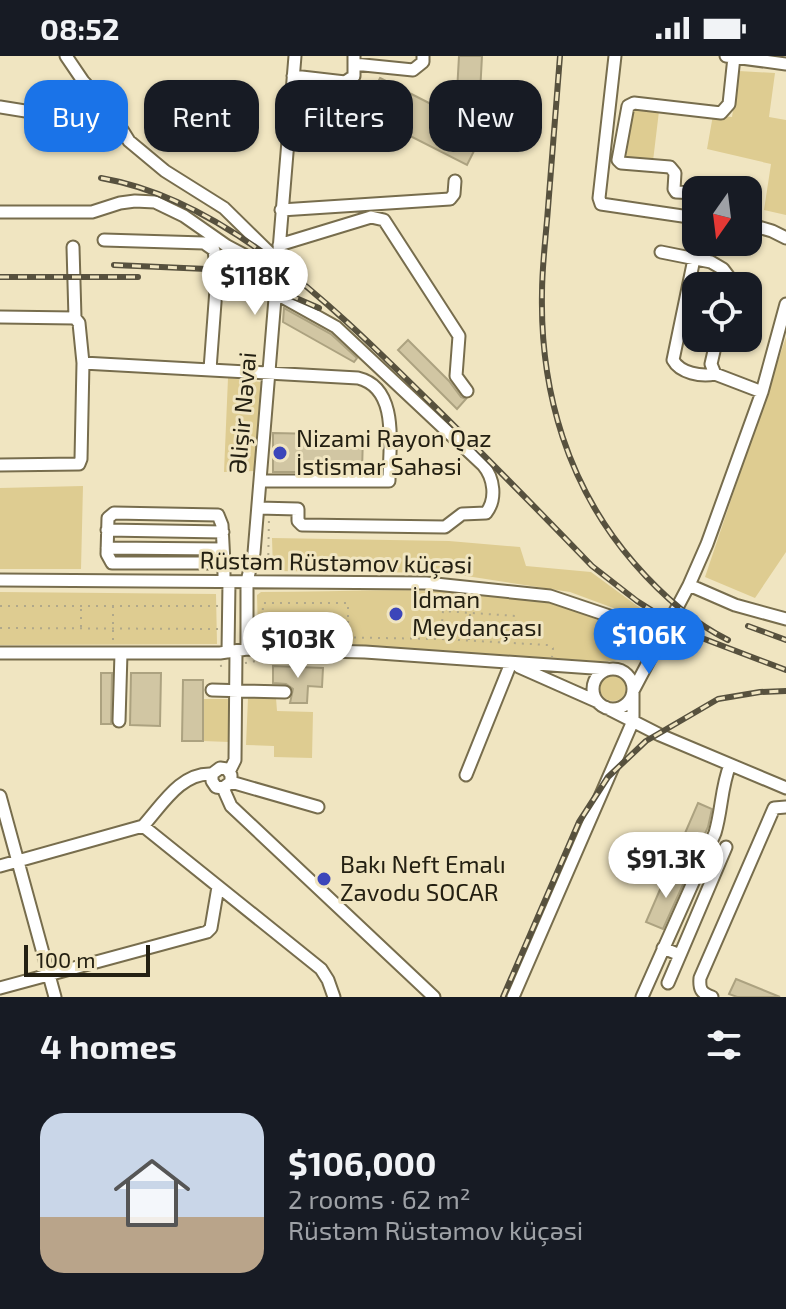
<!DOCTYPE html>
<meta charset="utf-8">
<style>
:root{--surface:#171b24;--page:#242831;--text:#f1f3f6;--muted:#9ea1a6;--accent:#1a73e8}
body{margin:0;font-family:"Exo 2",sans-serif;background:var(--page);color:var(--text);height:100vh;display:flex;flex-direction:column;font-size:30px;white-space:nowrap}
*{box-sizing:border-box;margin:0}
p{font-size:26px;color:var(--muted)}
.icon{flex:none;width:44px;height:44px;fill:none;stroke:currentColor;stroke-width:2;stroke-linecap:round;stroke-linejoin:round}
.map{position:relative;height:941px;overflow:hidden}
.sheet{display:flex;flex-direction:column;background:var(--surface);flex:1}
.sheet>*{flex:none}
.top-card{position:absolute;left:24px;top:24px;width:738px;height:72px;display:flex;gap:16px}
.needle{width:52px;rotate:194deg}
.controls{position:absolute;left:682px;top:120px;display:grid;gap:16px}
.controls a{display:grid;place-items:center;width:80px;height:80px;border-radius:16px;background:var(--surface);box-shadow:0 2px 6px #0004;font-size:40px}
.scale{position:absolute;left:24px;bottom:20px;width:126px;box-sizing:border-box;padding-left:8px;border:4px solid #242012;border-top:0;font-size:22px;line-height:28px;white-space:nowrap;color:#242012;-webkit-text-stroke:6px #f0e5c1;paint-order:stroke}
.price{position:absolute;translate:-50% -68px;padding:0 18px;border-radius:28px;background:#fff;color:#222;font-size:26px;line-height:52px;filter:drop-shadow(0 2px 4px #0008)}
.price::after{content:'';position:absolute;left:50%;top:48px;width:24px;height:18px;margin-left:-12px;background:inherit;clip-path:polygon(0 0,100% 0,50% 100%)}
.price.active{background:var(--accent);color:#fff}
ul{padding:0;list-style:none}
li{display:flex;align-items:center;gap:24px;height:200px;padding:0 40px}
li span{display:grid;place-items:center;flex:none;width:224px;height:160px;border-radius:24px;color:#555}
li>.icon{margin-inline-start:auto}
span .icon{width:96px;height:96px;fill:#fffc;stroke-width:1}
li b{font-size:34px}
h2{display:flex;justify-content:space-between;align-items:center;height:96px;padding:0 40px;font-size:34px}
.tag{padding:0 28px;border-radius:24px;background:var(--surface);box-shadow:0 2px 6px #0004;font-size:28px;line-height:72px}
.tag.active{background:var(--accent);color:#fff}
.status{display:flex;justify-content:space-between;align-items:center;height:56px;padding:0 40px;background:var(--surface);direction:ltr}
.status svg{height:22px;fill:currentColor}
.map>svg:first-child{display:block}
.green{fill:#decc91}
.building{fill:#d1c6a3;stroke:#aca280;stroke-width:2}
.lines{fill:none;stroke-linecap:round;stroke-linejoin:round}
.minor-casing{stroke:#776d4d;stroke-width:15}
.path{stroke:#b0a88a;stroke-width:2;stroke-dasharray:2 6;stroke-linecap:butt}
.minor{stroke:#fff;stroke-width:11}
.rail-casing{stroke:#57513e;stroke-width:6}
.rail{stroke:#f0e5c1;stroke-width:3;stroke-dasharray:9;stroke-linecap:butt}
.poi-dot{fill:#3c46ba;stroke:#f0e5c1;stroke-width:3}
.labels{text-anchor:middle;stroke-width:6;stroke-linejoin:round;paint-order:stroke}
.street-label{font-size:24px;fill:#242012;stroke:#f0e5c1}
.poi-label{font-size:24px;fill:#242012;stroke:#f0e5c1;text-anchor:start}
</style>
<div class="status"><b>08:52</b><svg viewBox="0 0 49 12"><path d="M0 12V9h3v3zM5 12V6h3v6zM10 12V3h3v9zM15 12V0h3v12zM26 1h20v11H26zM47 4h2v5h-2z"/></svg></div>
<div class="map">
<svg width="786" height="941" viewBox="0 0 786 941">
<rect width="100%" height="100%" fill="#f0e5c1"/>
<!-- green -->
<path class="green" d="M739,15L775,17L769,61L786,64V159L764,154L771,108L707,93L713,59L732,61Z
M633,51L659,55L653,105L626,102Z
M786,281V496L755,542L705,521Z
M228,322L261,326L254,415L224,416Z
M83,430L81,513H0V432Z
M272,482L449,485L520,491L526,510L591,516L655,563L646,564L570,536L447,517L273,515Z
M0,536L216,538L217,588L0,589Z
M261,536C355,536 455,528 548,546C568,549 587,559 605,568C616,574 627,580 631,592C626,607 609,605 595,605L262,582L258,578L257,539Z
M600 632a13 13 0 1 1 26 0a13 13 0 1 1-26 0Z
M248,642H276L277,655L313,656L312,702L274,701V690L246,689Z
M203,643H229V686L203,685Z"/>
<!-- building -->
<path class="building" d="M459,0H482L479,56L456,54Z
M380,22L484,75L467,109L363,56Z
M284,252L331,278L357,302L354,306L283,266Z
M408,284L449,325L461,341L466,343L457,353L398,294Z
M273,377L363,379L362,416H273Z
M273,610L323,612L322,631L308,630L307,647H290L293,633L286,628L273,627Z
M101,617H112L111,668H101Z
M131,617H161L160,670L130,669Z
M183,624H203V685H182Z
M698,747L712,753L708,771L693,805L676,798Z
M668,815L686,822L663,873L646,866Z
M736,923L780,941H737L729,938Z"/>
<g class="lines">
<!-- minor casing -->
<g class="minor-casing">
<path id="minor" d="M66,0L83,25L109,53L129,85L165,115L224,152L277,204
M615,0L599,142L601,148L696,162
M726,0L786,8
M354,8L413,14L423,6V0
M293,20L345,26L354,20V0
M0,51L118,70
M696,137L676,136L674,133L675,117L670,111L621,107L618,104L628,50L634,47L721,57L729,48L734,1
M281,154L450,143L454,138L455,125
M0,156H92L120,147L135,145L155,146L184,160L227,190L277,216
M748,168L772,175L786,182
M104,184L204,187L214,194L217,220L210,313
M279,189L371,161L384,164L459,280L456,320L467,335
M73,191L75,262
M661,196L711,206L723,213L729,221V230
M694,203L673,304C680,317 701,321 715,318
M0,261L75,262L79,267L83,307L81,403L79,408L0,409
M717,282L711,308L715,318L762,336
M83,307L358,322C400,332 389,392 389,425H260
M258,452L298,453V465L302,469L445,471L462,458L486,457C497,443 494,422 483,409L336,271L275,237
M107,474L223,476
M107,492L223,493
M0,524L426,527L550,540L663,578
M224,525V507H112L107,498L108,462L114,457L218,459L222,469L224,507
M689,529L735,549L786,563
M247,593V525L254,497L295,0
M228,596L229,526
M0,597H220L247,593L365,596L607,613
M519,611L598,646
M593 633a20 20 0 1 1 40 0a20 20 0 1 1-40 0Z
M212,634L285,636
M605,651L660,679L786,732
M119,665L121,597
M229,716L235,704L236,595
M466,719L511,607
M231,726L318,751
M223,732L231,726V719L227,713L220,712L212,718V725L216,731L223,732L231,750L434,941
M0,740L55,941
M143,770C162,749 181,716 212,718
M0,810L143,770L321,913L328,924L334,941
M663,892L680,899L726,791
M668,927L680,899
M0,932L207,876L211,872L218,831
M513,941L633,665V635L689,529L707,488L762,336L786,248
M642,941L715,777C722,754 721,731 730,709
M712,941C701,937 699,933 700,922L774,752L786,751"/>
</g>
<!-- path -->
<path class="path" d="M268,515L269,461
M0,550H219
M113,550V587
M348,565V579
M81,571V550
M0,572L219,573
M262,578L263,547H348V564H263
M258,580L441,583L548,589L553,592L552,601
M441,581L443,555L516,560L514,586
M469,584L470,558
M245,607L256,605
M220,610L227,609"/>
<!-- minor -->
<use href="#minor" class="minor"/>
<!-- rail casing -->
<g class="rail-casing">
<path id="rail" d="M560,0C556,51 552,101 548,152C546,180 542,209 542,237C540,336 568,431 634,507C660,537 692,566 728,584
M101,122C229,144 339,257 429,345C484,399 538,454 592,510L637,545L686,576L786,614
M114,209L207,213L275,233L319,252
M0,221H138
M748,570L786,584
M503,941L579,766L608,721L646,685L718,643L760,636L786,635"/>
</g>
<!-- rail -->
<use href="#rail" class="rail"/>
</g>
<!-- markers -->
<g class="poi-dot">
<circle cx="280" cy="397" r="8"/>
<circle cx="396" cy="558" r="8"/>
<circle cx="324" cy="823" r="8"/>
</g>
<g class="labels">
<!-- street labels -->
<g class="street-label">
<text transform="translate(243 357) rotate(-85)" y="8">Əlişir Nəvai</text>
<text transform="translate(336 507) rotate(1)" y="8">Rüstəm Rüstəmov küçəsi</text>
</g>
<!-- poi labels -->
<g class="poi-label">
<text x="296" y="391">Nizami Rayon Qaz<tspan x="296" dy="28">İstismar Sahəsi</tspan></text>
<text x="412" y="552">İdman<tspan x="412" dy="28">Meydançası</tspan></text>
<text x="340" y="817">Bakı Neft Emalı<tspan x="340" dy="28">Zavodu SOCAR</tspan></text>
</g>
</g>
</svg>
<div class="controls">
<a><svg class="needle" viewBox="-14 -14 28 28"><path d="M0-13l5 13h-10z" fill="#e53935"/><path d="M0 13l5-13h-10z" fill="#9ea1a6"/></svg></a>
<a><svg class="icon" aria-label="locate" viewBox="0 0 24 24"><circle cx="12" cy="12" r="6"/><path d="M12 2v4M12 18v4M2 12h4M18 12h4"/></svg></a>
</div>
<div class="scale">100 m</div>
<b class="price" style="left:255px;top:261px">$118K</b>
<b class="price active" style="left:649px;top:620px">$106K</b>
<b class="price" style="left:298px;top:624px">$103K</b>
<b class="price" style="left:666px;top:844px">$91.3K</b>
<div class="top-card">
<a class="tag active">Buy</a>
<a class="tag">Rent</a>
<a class="tag">Filters</a>
<a class="tag">New</a>
</div>
</div>
<section class="sheet">
<h2>4 homes<svg class="icon" aria-label="filters" viewBox="0 0 24 24"><path d="M4 7h16M4 17h16"/><circle cx="9" cy="7" r="2"/><circle cx="15" cy="17" r="2"/></svg></h2>
<ul>
<li><span style="background:linear-gradient(#c9d6e8 65%,#b9a48a 0)"><svg class="icon" aria-label="home" viewBox="0 0 24 24"><path d="M3 11l9-7 9 7M6 9v11h12V9"/></svg></span><div><b>$106,000</b><p>2 rooms · 62 m²</p><p>Rüstəm Rüstəmov küçəsi</p></div></li>
</ul>
</section>
